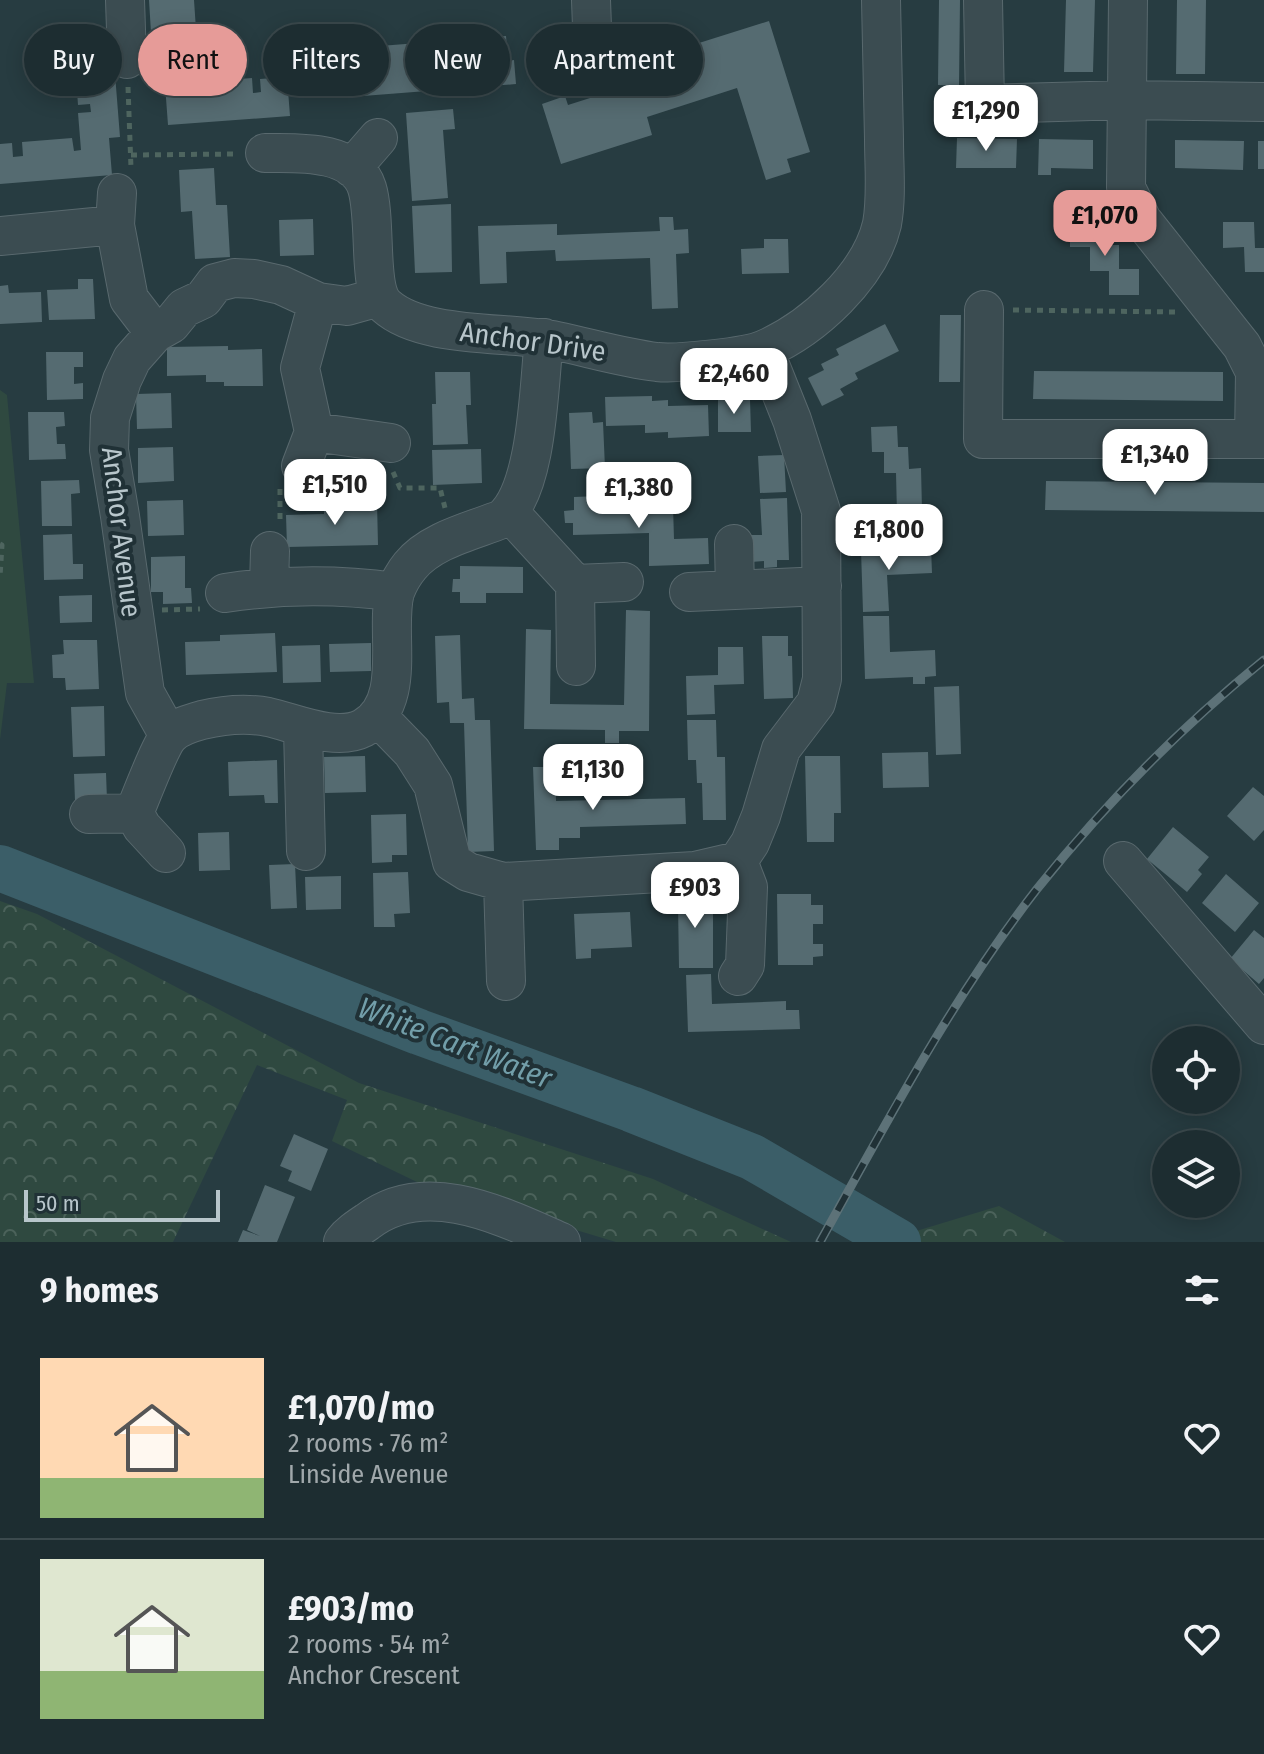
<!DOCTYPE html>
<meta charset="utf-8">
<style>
:root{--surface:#1d2d31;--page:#2a393d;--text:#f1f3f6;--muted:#a0a8ab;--line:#3b494d;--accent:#e69b98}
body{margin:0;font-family:"Fira Sans Condensed",sans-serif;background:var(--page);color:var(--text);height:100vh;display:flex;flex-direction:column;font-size:30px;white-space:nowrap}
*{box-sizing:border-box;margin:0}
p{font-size:26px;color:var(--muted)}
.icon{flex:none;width:44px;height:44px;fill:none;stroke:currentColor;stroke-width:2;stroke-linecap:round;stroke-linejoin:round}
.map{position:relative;height:1242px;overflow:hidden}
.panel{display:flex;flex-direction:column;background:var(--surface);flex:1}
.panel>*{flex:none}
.banner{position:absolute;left:24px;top:24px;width:800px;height:72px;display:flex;gap:16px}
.controls{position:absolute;left:1152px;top:1026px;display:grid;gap:16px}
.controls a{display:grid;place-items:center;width:88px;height:88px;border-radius:50%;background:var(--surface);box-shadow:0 4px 20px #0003,0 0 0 2px var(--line);font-size:40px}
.scale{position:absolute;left:24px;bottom:20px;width:196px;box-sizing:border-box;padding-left:8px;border:4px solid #b8c6cb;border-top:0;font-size:22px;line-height:28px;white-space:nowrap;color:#b8c6cb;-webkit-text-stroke:6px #203136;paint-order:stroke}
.price{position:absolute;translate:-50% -68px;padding:0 18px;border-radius:16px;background:#fff;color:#222;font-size:26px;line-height:52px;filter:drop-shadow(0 2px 4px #0008)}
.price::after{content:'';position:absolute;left:50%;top:48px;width:24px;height:18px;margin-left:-12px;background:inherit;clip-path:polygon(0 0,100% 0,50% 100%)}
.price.selected{background:var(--accent);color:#111}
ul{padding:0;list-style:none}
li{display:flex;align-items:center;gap:24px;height:200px;padding:0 40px}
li+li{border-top:2px solid var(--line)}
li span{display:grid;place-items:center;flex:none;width:224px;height:160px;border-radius:0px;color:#555}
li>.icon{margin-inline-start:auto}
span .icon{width:96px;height:96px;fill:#fffc;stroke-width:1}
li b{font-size:34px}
h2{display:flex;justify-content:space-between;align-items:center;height:96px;padding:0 40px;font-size:34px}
.pill{padding:0 28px;border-radius:36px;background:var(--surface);box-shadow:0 4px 20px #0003,0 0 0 2px var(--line);font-size:28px;line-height:72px}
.pill.selected{background:var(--accent);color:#111}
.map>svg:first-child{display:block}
.forest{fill:url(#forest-crowns)}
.garden{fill:#2f4940}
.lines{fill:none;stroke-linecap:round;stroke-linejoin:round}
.river{stroke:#3b5e68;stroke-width:46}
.building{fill:#556b71}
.minor-casing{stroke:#59696e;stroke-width:40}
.path{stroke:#4e655f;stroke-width:5;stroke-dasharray:6 6;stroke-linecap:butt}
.minor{stroke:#3b4c51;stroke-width:38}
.rail-casing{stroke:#5d7278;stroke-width:9}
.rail{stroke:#203136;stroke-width:6;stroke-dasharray:18;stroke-linecap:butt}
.labels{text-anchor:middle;stroke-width:8;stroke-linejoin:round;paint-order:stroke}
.street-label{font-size:28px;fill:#b8c6cb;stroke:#203136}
.water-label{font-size:30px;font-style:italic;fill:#729ea9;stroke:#203136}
</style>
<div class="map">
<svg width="1264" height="1242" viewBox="0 0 1264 1242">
<defs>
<pattern id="forest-crowns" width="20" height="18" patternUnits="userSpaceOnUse" patternTransform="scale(2)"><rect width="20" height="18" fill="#2f4940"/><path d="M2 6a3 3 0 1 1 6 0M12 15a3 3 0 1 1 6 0" fill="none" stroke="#4b625a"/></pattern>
</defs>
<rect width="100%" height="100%" fill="#273c41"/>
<!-- forest -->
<path class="forest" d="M0,901L37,914L359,1083L653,1179L791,1242H616L417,1182L332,1141L347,1100L257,1065L173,1242H0Z
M999,1206L1065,1242H880Z"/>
<!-- garden -->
<path class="garden" d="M0,390L7,395L34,683H7L0,740Z"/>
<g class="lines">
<!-- river -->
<path class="river" d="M0,868L419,1032L631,1109L752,1157L898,1242"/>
</g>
<!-- building -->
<path class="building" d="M149,0H194L198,59L153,65Z
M939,0H960L959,86L938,85Z
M1066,0H1095L1093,72H1064Z
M1177,0H1206L1205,74H1176Z
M769,21L810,152L787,159L791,172L766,180L737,88L647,117L652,135L561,164L542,104L565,96L568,105L631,85L626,66Z
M506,36L508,61L514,60L516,84L363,96L360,69L381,67L380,46Z
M115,74L120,137L109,138L112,175L0,184V144L12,143L13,157L23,156L22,142L72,138L74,151L81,150L78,113L91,112L90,104L78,105L76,77Z
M287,77L290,116L168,125L165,85L192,82L193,95L202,94L201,82L252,78L253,93L261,92L260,79Z
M453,109L455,129L443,130L448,198L412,201L406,113Z
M957,138L1017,139L1016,168H956Z
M1039,139L1093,140V169L1051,168V175H1038Z
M1175,140L1244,141L1243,170L1175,168Z
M1258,141H1264V169H1258Z
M214,168L216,205H227L230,257L195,259L192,211L181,212L179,170Z
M451,204L452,272L415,273L412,206Z
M659,217H673L674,230L688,229L689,253L676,254L678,308L652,309L650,258L556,261L555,250L506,252L507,283L480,284L478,226L557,224V235L660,231Z
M313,219L314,255L280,256L279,220Z
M1070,222H1100V245H1119V269H1139V295H1109V271H1090V247H1070Z
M1223,222H1254L1255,248H1264V272H1245L1244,247L1223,248Z
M764,239H788L789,273L742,274L741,249L764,248Z
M78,279H93L95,319L49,320L47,290L78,289Z
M8,285L9,293L41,292L42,322L0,324V286Z
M940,315H961L960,382H939Z
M885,324L899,351L855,373L858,379L840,389L844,395L822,406L808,378L824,370L821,364L839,355L836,349Z
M228,346V350L262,349L263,386H224V382H206V375L167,376V347Z
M46,352H83V367H74V384L83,383V399L47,400Z
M1034,371L1223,372V401L1033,399Z
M435,372H470L471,405H466L468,444L433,445L432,404H436Z
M171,393L172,428L137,429L136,394Z
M652,396V401L668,400V406L708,405L709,436L668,438V432L645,433V425L606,426L605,397Z
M750,399L751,432H718V400Z
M28,412H64L65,426L56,427L57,444H65L66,459L29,460Z
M592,412L593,423L603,422L605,468L571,469L569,413Z
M897,426L898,447H908L909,469L921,468L922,510L933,509L934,535H909L908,514H897L896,473H884V452H872L871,427Z
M173,447L174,481L138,483V448Z
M481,449L482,483L433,485L432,450Z
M784,455L786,492L760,493L758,456Z
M79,480L80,493L71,494L72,526H42L41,481Z
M1046,481L1264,483V512L1045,510Z
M598,496L599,507L673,505L674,539L708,538L709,564L649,566V533L573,535V523H565L564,511L574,510V497Z
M787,498L789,560H777V567L764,568V561L751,562V535H762L760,499Z
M183,500L184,535L148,536L147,501Z
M377,502L378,545L287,547L286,515L324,514V509L355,508V503Z
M72,534L73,564H83V579L44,580L43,535Z
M931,547L932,573L887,575L889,611L863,612L861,550Z
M185,556V588H191L192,603L163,604V592H151V557Z
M460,566L523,567V593H486V603H460V592H452L453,579H460Z
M92,595V622L60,623L59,596Z
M626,610L650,611L649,731H619V743H605V730L524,729L526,629L551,630L550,704L624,705Z
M863,616H889L890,652L935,650L936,676L925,677V684H913V677L865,679Z
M275,633L277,672L186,675L185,642L220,641V635Z
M460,635L462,699L474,698L475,720H490L494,851L468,852L464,723H450L449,702L437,703L435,636Z
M762,636H788V656H792L793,698L764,699Z
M63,640H97L99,689L66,690L65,678H53L52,655L64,654Z
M371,643V671L330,672L329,644Z
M320,645L321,682L283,683L282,646Z
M718,647H743L744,684L714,685L715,714L687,715L686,676L718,675Z
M959,686L961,754L936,755L934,687Z
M104,706L105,756L73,757L71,707Z
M687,720H716L717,757H725L726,820H703L702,783H697L696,760H688Z
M928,752L929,787L883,788L882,753Z
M365,756L366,792L325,793L324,757Z
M805,756H840L841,813H834V842H807Z
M277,760L278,803H265L264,795L229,796L228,762Z
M533,767H555L556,801L685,798L686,824L580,827V838H559V850H536Z
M106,773L107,800L75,801L74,774Z
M1253,787L1264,796V830L1254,841L1227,816Z
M406,814L407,855H392V862L372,863L371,815Z
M1173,827L1209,857L1198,870L1202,874L1187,892L1147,859Z
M229,832L230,870L199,871L198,833Z
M295,864L297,908L271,909L269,865Z
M408,872L410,913L394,914L395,927H374L373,873Z
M1226,874L1259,903L1235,932L1202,903Z
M341,876V909L306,910L305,877Z
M672,891H698V901H713V968H679L678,904H672Z
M777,894H811V905H823V924H813V944H823V956L813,957V965H778Z
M630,912L632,947L591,949V958L576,959L574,914Z
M1254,930L1264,938V978L1259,984L1230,959Z
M711,974L712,1004L786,1001V1010H799L800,1029L688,1032L686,975Z
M294,1134L328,1149L311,1191L288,1181L292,1171L280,1166Z
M265,1185L295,1197L277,1242H238L243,1230L260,1236L247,1230Z"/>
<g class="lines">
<!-- minor casing -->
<g class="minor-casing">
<path id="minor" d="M125,0L127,59
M591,0L592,27L598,42L612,48L653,45
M983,0L985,104L1126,100L1264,102
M1128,0L1126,188L1142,220L1242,346L1255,372L1254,439H1264
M265,153C296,153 355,149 367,188C373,207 372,245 374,267C375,279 376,297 386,306C423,339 509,331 557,341C590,348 624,358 657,362C678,364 748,357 765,349C813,328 870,276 882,224C887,197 884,167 884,139C883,93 882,46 881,0
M352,168L378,138
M117,193L115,225L129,299L155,333
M0,236L115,225
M984,310L983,439H1254
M314,432L391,443
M301,466L314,432L300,368L318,302
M510,513L575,584L576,666
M734,544L735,590
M575,584L624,582
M269,586L270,551
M689,592L822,586
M225,593C284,584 337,584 395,592
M377,716L412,752L433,785L452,862L468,872L503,882L695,871L738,861L750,843L761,816L781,749L816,703L822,679L821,511L792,420L764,350
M303,729L306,851
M169,736L145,693L120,516L109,450L110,418L122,380L132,359L155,333L171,324L184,308L203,299L215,283L234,278L254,279L281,285L318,302L347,306L379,297
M134,813C141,797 160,746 169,736C177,727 191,723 202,720C223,715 247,713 268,717C295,723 336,742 363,728C409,703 384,631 395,592C398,584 405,572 410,566C431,540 472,531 502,519C538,490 539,384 544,338
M89,814L134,813L142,827L166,853
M738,861L748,887L745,965L738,976
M1123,861L1264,1025
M503,882L506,981
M343,1242C349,1234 358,1228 367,1222C425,1177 502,1216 561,1242"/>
</g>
<!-- path -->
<path class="path" d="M128,87L131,168
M131,155L236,154
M1013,310L1175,312
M393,472L400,488H440L445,508
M280,489V523
M0,544L2,545L0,577
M162,610L200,609"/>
<!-- minor -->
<use href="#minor" class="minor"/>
<!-- rail casing -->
<g class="rail-casing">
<path id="rail" d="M820,1242C887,1122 952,998 1037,889C1104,805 1180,728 1264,660"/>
</g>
<!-- rail -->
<use href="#rail" class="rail"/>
</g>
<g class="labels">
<!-- street labels -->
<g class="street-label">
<text transform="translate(533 341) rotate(8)" y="10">Anchor Drive</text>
<text transform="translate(122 532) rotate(83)" y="10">Anchor Avenue</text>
</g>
<!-- water labels -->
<g class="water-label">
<text transform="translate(455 1043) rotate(21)" y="10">White Cart Water</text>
</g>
</g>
</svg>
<div class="controls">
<a><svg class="icon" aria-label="locate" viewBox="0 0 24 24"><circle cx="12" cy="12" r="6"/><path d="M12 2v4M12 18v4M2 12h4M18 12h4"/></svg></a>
<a><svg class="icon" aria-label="layers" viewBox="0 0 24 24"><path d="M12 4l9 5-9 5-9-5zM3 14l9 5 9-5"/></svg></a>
</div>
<div class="scale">50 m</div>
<b class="price" style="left:986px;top:153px">£1,290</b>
<b class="price selected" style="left:1105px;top:258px">£1,070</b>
<b class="price" style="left:734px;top:416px">£2,460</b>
<b class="price" style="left:1155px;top:497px">£1,340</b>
<b class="price" style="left:335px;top:527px">£1,510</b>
<b class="price" style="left:639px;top:530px">£1,380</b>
<b class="price" style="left:889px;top:572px">£1,800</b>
<b class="price" style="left:593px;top:812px">£1,130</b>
<b class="price" style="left:695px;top:930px">£903</b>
<div class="banner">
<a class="pill">Buy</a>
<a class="pill selected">Rent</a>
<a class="pill">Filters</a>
<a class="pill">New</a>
<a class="pill">Apartment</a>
</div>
</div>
<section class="panel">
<h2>9 homes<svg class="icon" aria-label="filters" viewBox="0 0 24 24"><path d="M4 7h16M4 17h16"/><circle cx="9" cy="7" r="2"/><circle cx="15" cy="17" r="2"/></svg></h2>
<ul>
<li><span style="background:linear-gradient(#ffd9b3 75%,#8fb573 0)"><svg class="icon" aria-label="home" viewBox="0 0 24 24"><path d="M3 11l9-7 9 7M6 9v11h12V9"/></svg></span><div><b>£1,070/mo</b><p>2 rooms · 76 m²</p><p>Linside Avenue</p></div><svg class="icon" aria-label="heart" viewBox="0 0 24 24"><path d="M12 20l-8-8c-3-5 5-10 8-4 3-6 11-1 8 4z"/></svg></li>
<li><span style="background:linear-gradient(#dfe7d0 70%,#8fb573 0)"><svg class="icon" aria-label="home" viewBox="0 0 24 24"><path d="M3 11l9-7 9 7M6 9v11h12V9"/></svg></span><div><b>£903/mo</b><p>2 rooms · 54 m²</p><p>Anchor Crescent</p></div><svg class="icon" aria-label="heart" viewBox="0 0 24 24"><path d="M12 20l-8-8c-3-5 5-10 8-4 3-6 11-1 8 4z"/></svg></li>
</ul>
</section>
